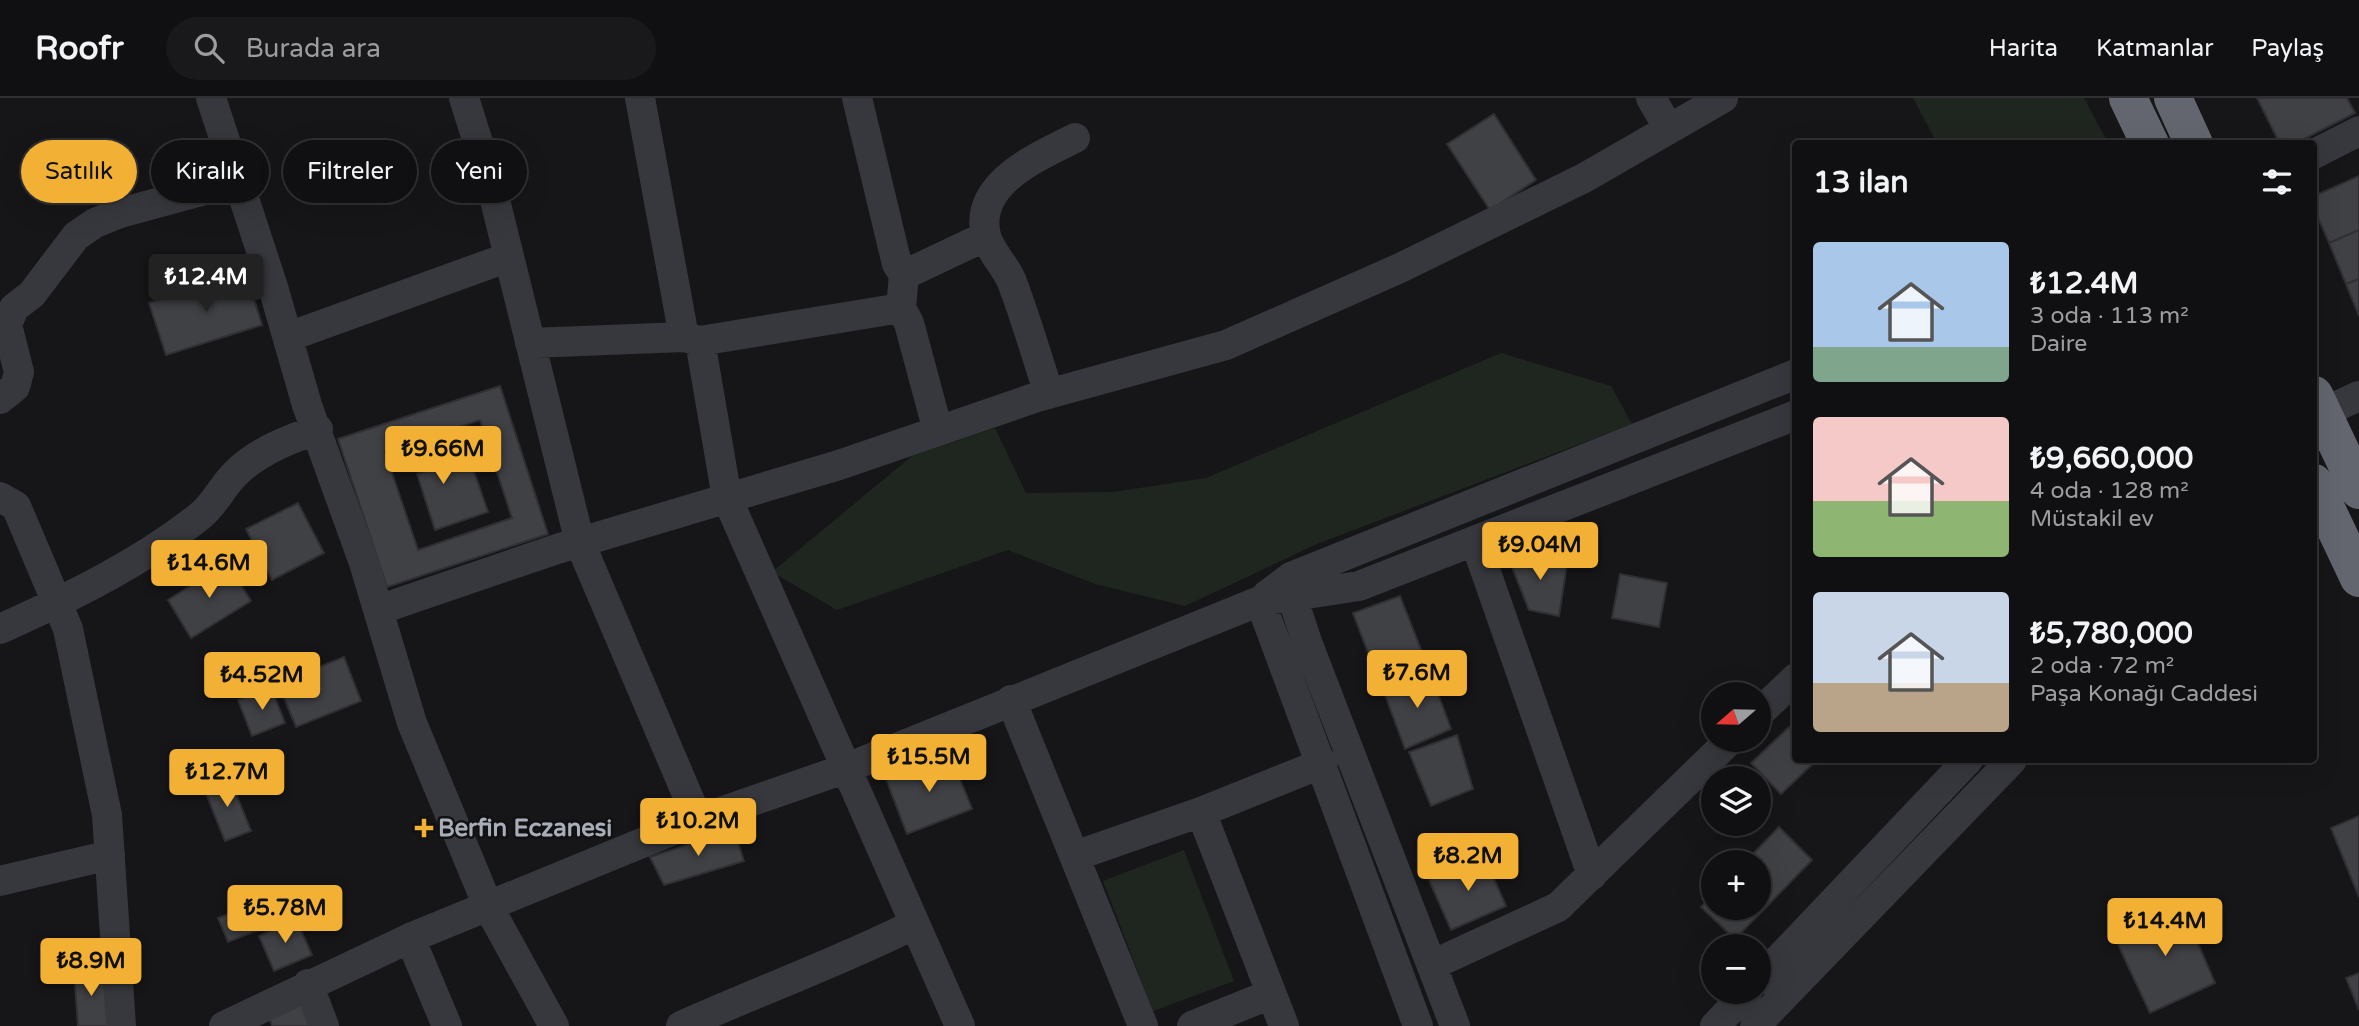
<!DOCTYPE html>
<html lang="tr">
<meta charset="utf-8">
<style>
:root{--surface:#101012;--page:#19191b;--text:#f1f3f6;--muted:#9c9d9f;--line:#303032;--accent:#f2b134}
body{margin:0;font-family:"Varela Round",sans-serif;background:var(--page);color:var(--text);height:100vh;display:flex;flex-direction:column;font-size:26px;white-space:nowrap}
*{box-sizing:border-box;margin:0}
p{font-size:23px;color:var(--muted)}
.icon{flex:none;width:38px;height:38px;fill:none;stroke:currentColor;stroke-width:2;stroke-linecap:round;stroke-linejoin:round}
.map{position:relative;flex:1;overflow:hidden}
.details{position:absolute;left:1792px;top:42px;width:525px;height:623px;display:flex;flex-direction:column;background:var(--surface);border-radius:7px;box-shadow:0 7px 28px #0002,0 0 0 2px var(--line)}
.details>*{flex:none}
.top-card{position:absolute;left:21px;top:42px;width:665px;height:63px;display:flex;gap:14px}
.needle{width:46px;rotate:250deg}
.buttons{position:absolute;left:1701px;top:584px;display:grid;gap:14px}
.buttons a{display:grid;place-items:center;width:70px;height:70px;border-radius:50%;background:var(--surface);box-shadow:0 7px 28px #0002,0 0 0 2px var(--line);font-size:35px}
.price{position:absolute;translate:-50% -60px;padding:0 16px;border-radius:7px;background:var(--accent);color:#111;font-size:23px;line-height:46px;filter:drop-shadow(0 2px 4px #0008)}
.price::after{content:'';position:absolute;left:50%;top:42px;width:21px;height:16px;margin-left:-10px;background:inherit;clip-path:polygon(0 0,100% 0,50% 100%)}
.price.on{background:#222;color:#fff}
ul{padding:0;list-style:none}
li{display:flex;align-items:center;gap:21px;height:175px;padding:0 21px}
li span{display:grid;place-items:center;flex:none;width:196px;height:140px;border-radius:7px;color:#555}
li>.icon{margin-inline-start:auto}
span .icon{width:84px;height:84px;fill:#fffc;stroke-width:1}
li b{font-size:30px}
h2{display:flex;justify-content:space-between;align-items:center;height:84px;padding:0 21px;font-size:30px}
.chip{padding:0 24px;border-radius:32px;background:var(--surface);box-shadow:0 7px 28px #0002,0 0 0 2px var(--line);font-size:24px;line-height:63px}
.chip.on{background:var(--accent);color:#111}
header{display:flex;align-items:center;gap:42px;box-sizing:border-box;height:98px;padding:0 35px;background:var(--surface);border-bottom:2px solid var(--line)}
header strong{font-size:33px}
nav{display:flex;gap:38px;margin-inline-start:auto;font-size:24px}
.search{width:490px;height:63px;background:var(--page);display:flex;align-items:center;gap:18px;box-sizing:border-box;padding:0 24px;border-radius:38px;color:var(--muted);font-size:26px}
.map>svg:first-child{display:block}
.green{fill:#1e261f}
.building{fill:#404145;stroke:#303034;stroke-width:2;fill-rule:evenodd}
.lines{fill:none;stroke-linecap:round;stroke-linejoin:round}
.minor{stroke:#37383d;stroke-width:30}
.highway{stroke:#63666e;stroke-width:38}
.poi-dot{fill:#f2b134;stroke:#111113;stroke-width:2.5}
.labels{text-anchor:middle;stroke-width:5;stroke-linejoin:round;paint-order:stroke}
.poi-label{font-size:24px;font-weight:bold;fill:#a8adb8;stroke:#111113;text-anchor:start}
</style>
<header>
<strong>Roofr</strong>
<div class="search"><svg class="icon" aria-label="search" viewBox="0 0 24 24"><circle cx="10" cy="10" r="6"/><path d="M15 15l6 6"/></svg>Burada ara</div>
<nav><a>Harita</a><a>Katmanlar</a><a>Paylaş</a></nav>
</header>
<div class="map">
<svg width="2359" height="928" viewBox="0 0 2359 928">
<rect width="100%" height="100%" fill="#161618"/>
<!-- green -->
<path class="green" d="M1913,0H2084L2108,45H1937Z
M1501,255L1611,288L1632,326L1317,446L1185,508L1095,486L1008,452L837,512L772,474L912,358L995,330L1026,395L1113,394L1206,380Z
M1184,752L1234,883L1153,913L1103,783Z"/>
<!-- building -->
<path class="building" d="M2257,0H2347L2355,15L2294,46H2280Z
M1494,16L1536,82L1490,112L1447,46Z
M2359,78V132L2329,145L2314,110V98Z
M2359,132V181L2346,186L2329,145Z
M246,175L262,227L166,257L149,205Z
M2359,181V218L2346,186Z
M500,288L548,436L387,489L338,341ZM480,322L512,420L418,452L385,354Z
M469,359L488,414L435,432L417,376Z
M298,405L324,455L272,482L246,431Z
M1519,454L1567,466L1559,518L1529,512L1508,459Z
M227,464L251,503L191,540L168,502Z
M1620,476L1667,485L1659,529L1612,520Z
M1400,498L1427,567L1380,586L1353,515Z
M344,559L361,603L296,629L278,585Z
M1429,571L1451,631L1405,651L1384,594Z
M271,589L285,625L252,638L238,602Z
M1789,629L1796,636V662H1817L1781,696L1751,665Z
M1457,637L1473,691L1431,708L1409,654Z
M950,656L972,711L907,736L886,681Z
M229,678L251,733L225,743L203,688Z
M2359,718V799L2331,730Z
M1779,729L1812,762L1735,841L1701,809L1713,797V810H1759V765H1744Z
M734,731L744,763L664,787L650,759Z
M1484,758L1506,808L1451,832L1429,782Z
M258,804L268,828L228,844L218,820Z
M2181,806L2215,885L2150,915L2113,836Z
M296,821L312,857L274,873L259,838Z
M105,871L108,928H78L74,873Z
M2359,875V912L2346,880Z
M308,904L318,928H272L269,919Z"/>
<g class="lines">
<!-- minor -->
<path class="minor" d="M211,0L273,189L307,307L364,465L412,625L488,808L554,928
M464,0L491,86L580,445L698,722
M640,0L684,239
M857,0L897,166L904,177L901,210L909,225L938,333
M1651,0L1669,31
M2314,56L2359,33
M904,177L986,138
M288,239L509,159
M700,243L727,400L960,928
M530,245L684,239L700,243L901,210
M1049,296C1037,259 1026,221 1012,184C1006,168 990,154 986,138C973,85 1038,59 1075,40
M0,301L15,289L19,274L7,227L14,210L32,196L76,138L95,125L120,115L238,83
M2322,315L2359,298
M0,399L16,408L68,531L107,717L121,928
M1475,443L1592,777
M1291,479L1292,498L1307,544L1455,928
M1267,497L1291,479L1796,276
M1260,503L1418,928
M378,512L557,451L839,367L1037,299L1226,247L1400,170L1584,80L1723,0
M0,531C69,500 141,465 200,418C214,407 222,389 235,376C258,353 288,342 318,331
M1011,602L1143,928
M1759,615L1796,580
M1201,714L1284,928
M1075,758L1201,714L1323,665
M0,783L110,757
M410,840L447,928
M1432,867L1558,809L1730,642
M1759,882L1968,662
M308,886L324,928
M224,928L410,840L698,722L847,670L1260,503L1359,488L1796,317
M681,928C759,893 839,864 915,826
M1192,928L1271,896
M1715,928L1747,894
M1755,928L2012,662"/>
<!-- highway -->
<path class="highway" d="M2128,0L2150,46
M2173,0L2194,46
M2314,297L2359,392
M2314,385L2359,480"/>
</g>
<!-- markers -->
<path class="poi-dot" d="M420.5 719.5h7v7h7v7h-7v7h-7v-7h-7v-7h7z"/>
<g class="labels">
<!-- poi labels -->
<g class="poi-label">
<text x="438" y="738">Berfin Eczanesi</text>
</g>
</g>
</svg>
<div class="buttons">
<a><svg class="needle" viewBox="-14 -14 28 28"><path d="M0-13l5 13h-10z" fill="#e53935"/><path d="M0 13l5-13h-10z" fill="#9c9d9f"/></svg></a>
<a><svg class="icon" aria-label="layers" viewBox="0 0 24 24"><path d="M12 4l9 5-9 5-9-5zM3 14l9 5 9-5"/></svg></a>
<a>+</a>
<a>−</a>
</div>
<b class="price on" style="left:206px;top:216px">₺12.4M</b>
<b class="price" style="left:443px;top:388px">₺9.66M</b>
<b class="price" style="left:1540px;top:484px">₺9.04M</b>
<b class="price" style="left:209px;top:502px">₺14.6M</b>
<b class="price" style="left:1417px;top:612px">₺7.6M</b>
<b class="price" style="left:262px;top:614px">₺4.52M</b>
<b class="price" style="left:929px;top:696px">₺15.5M</b>
<b class="price" style="left:227px;top:711px">₺12.7M</b>
<b class="price" style="left:698px;top:760px">₺10.2M</b>
<b class="price" style="left:1468px;top:795px">₺8.2M</b>
<b class="price" style="left:285px;top:847px">₺5.78M</b>
<b class="price" style="left:2165px;top:860px">₺14.4M</b>
<b class="price" style="left:91px;top:900px">₺8.9M</b>
<div class="top-card">
<a class="chip on">Satılık</a>
<a class="chip">Kiralık</a>
<a class="chip">Filtreler</a>
<a class="chip">Yeni</a>
</div>
<section class="details">
<h2>13 ilan<svg class="icon" aria-label="filters" viewBox="0 0 24 24"><path d="M4 7h16M4 17h16"/><circle cx="9" cy="7" r="2"/><circle cx="15" cy="17" r="2"/></svg></h2>
<ul>
<li><span style="background:linear-gradient(#a9c7e8 75%,#7fa58c 0)"><svg class="icon" aria-label="home" viewBox="0 0 24 24"><path d="M3 11l9-7 9 7M6 9v11h12V9"/></svg></span><div><b>₺12.4M</b><p>3 oda · 113 m²</p><p>Daire</p></div></li>
<li><span style="background:linear-gradient(#f6c9c9 60%,#8fb573 0)"><svg class="icon" aria-label="home" viewBox="0 0 24 24"><path d="M3 11l9-7 9 7M6 9v11h12V9"/></svg></span><div><b>₺9,660,000</b><p>4 oda · 128 m²</p><p>Müstakil ev</p></div></li>
<li><span style="background:linear-gradient(#c9d6e8 65%,#b9a48a 0)"><svg class="icon" aria-label="home" viewBox="0 0 24 24"><path d="M3 11l9-7 9 7M6 9v11h12V9"/></svg></span><div><b>₺5,780,000</b><p>2 oda · 72 m²</p><p>Paşa Konağı Caddesi</p></div></li>
</ul>
</section>
</div>
